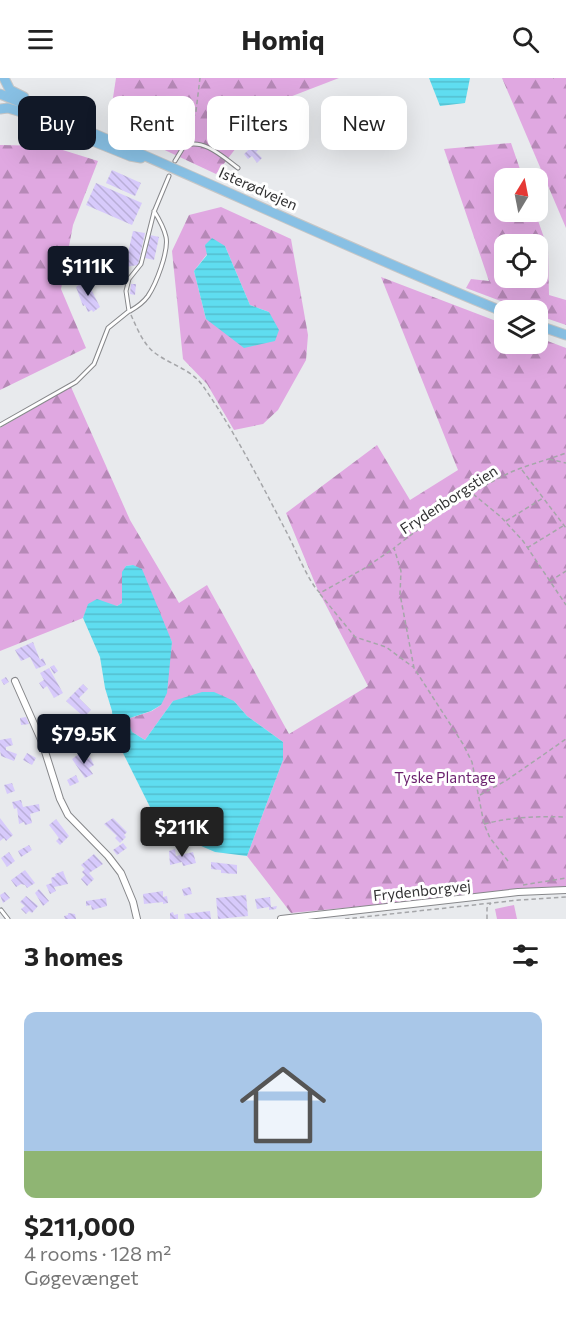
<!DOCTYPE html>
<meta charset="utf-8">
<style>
:root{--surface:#fff;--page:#f2f2f2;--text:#222;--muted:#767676;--accent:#111827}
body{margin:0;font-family:Commissioner,sans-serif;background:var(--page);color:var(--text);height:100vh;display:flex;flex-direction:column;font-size:22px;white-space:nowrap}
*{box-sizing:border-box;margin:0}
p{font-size:20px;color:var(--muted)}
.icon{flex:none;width:33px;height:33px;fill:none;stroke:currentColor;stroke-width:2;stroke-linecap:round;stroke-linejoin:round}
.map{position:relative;height:841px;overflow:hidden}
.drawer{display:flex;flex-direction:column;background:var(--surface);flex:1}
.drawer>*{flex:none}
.guide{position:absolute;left:18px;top:18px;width:531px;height:54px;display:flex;gap:12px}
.needle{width:39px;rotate:10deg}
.fabs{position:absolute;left:494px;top:90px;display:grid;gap:12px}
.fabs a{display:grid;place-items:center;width:54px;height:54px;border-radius:12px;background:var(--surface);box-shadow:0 6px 24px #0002;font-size:30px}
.price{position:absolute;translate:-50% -51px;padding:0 14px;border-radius:6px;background:var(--accent);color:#fff;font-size:20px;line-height:39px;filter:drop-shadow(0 2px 3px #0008)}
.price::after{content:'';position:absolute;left:50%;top:36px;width:18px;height:14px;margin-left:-9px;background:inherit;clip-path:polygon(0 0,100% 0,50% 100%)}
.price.on{background:#222;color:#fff}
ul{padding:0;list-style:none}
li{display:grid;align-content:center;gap:12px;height:318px;padding:0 24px}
li span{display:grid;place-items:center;height:186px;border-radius:12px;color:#555}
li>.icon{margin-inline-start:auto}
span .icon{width:108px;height:108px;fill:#fffc;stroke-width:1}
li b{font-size:26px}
h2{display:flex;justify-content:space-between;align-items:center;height:72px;padding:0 24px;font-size:26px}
.pill{padding:0 21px;border-radius:12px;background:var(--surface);box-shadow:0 6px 24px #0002;font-size:21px;line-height:54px}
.pill.on{background:var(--accent);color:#fff}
header{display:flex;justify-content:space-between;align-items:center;height:78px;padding:0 24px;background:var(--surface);font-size:27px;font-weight:700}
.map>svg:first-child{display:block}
.forest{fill:url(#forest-firs);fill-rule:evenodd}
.garden{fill:#e0a8e1}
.water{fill:url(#water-rules)}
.building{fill:url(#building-back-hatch)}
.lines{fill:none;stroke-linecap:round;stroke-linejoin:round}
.service-casing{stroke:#86878a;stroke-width:5}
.minor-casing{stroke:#86878a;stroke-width:8}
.trunk-casing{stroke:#c6c6c6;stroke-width:11}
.path{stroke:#a5a6a9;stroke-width:1.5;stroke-dasharray:4.5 3;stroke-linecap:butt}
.service{stroke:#fff;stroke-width:3}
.minor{stroke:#fff;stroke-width:6}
.trunk{stroke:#88c0e4;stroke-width:9}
.labels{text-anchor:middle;stroke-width:6;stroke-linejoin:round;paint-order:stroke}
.street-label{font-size:15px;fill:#323233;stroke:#fff}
.park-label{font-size:15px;fill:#691f6c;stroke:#fff}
</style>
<header><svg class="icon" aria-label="menu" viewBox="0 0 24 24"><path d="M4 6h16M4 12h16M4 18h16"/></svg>Homiq<svg class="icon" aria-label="search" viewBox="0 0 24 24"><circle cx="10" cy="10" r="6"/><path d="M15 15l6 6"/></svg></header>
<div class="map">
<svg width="566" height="841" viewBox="0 0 566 841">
<defs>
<pattern id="forest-firs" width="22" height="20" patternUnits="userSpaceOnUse" patternTransform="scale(1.5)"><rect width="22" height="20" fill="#e0a8e1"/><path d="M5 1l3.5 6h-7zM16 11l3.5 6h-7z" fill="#b689b7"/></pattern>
<pattern id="water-rules" width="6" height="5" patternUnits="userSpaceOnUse" patternTransform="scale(1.5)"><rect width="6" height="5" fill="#5fddf0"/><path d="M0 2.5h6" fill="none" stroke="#53bece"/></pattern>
<pattern id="building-back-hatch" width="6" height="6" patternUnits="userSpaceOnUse" patternTransform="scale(1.5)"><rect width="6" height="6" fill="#d7cafb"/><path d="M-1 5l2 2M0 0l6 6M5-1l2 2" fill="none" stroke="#b9aed8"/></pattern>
</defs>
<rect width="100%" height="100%" fill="#e8eaed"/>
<!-- forest -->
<path class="forest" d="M116,0H339L269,27L216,96L109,46Z
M502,0H566V150Z
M511,65L523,100H504V134H535L548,171L549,217L566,222V247L537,237V232H525L466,210L471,201L489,203L444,71ZM504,166H537V200H504Z
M0,67L50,68L98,83L73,147L61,211L86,270L0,312Z
M221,129L291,161L308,257L306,282L278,332L263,346L234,352L207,306L183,281L172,173L189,137ZM225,168L250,227L269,234L206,241L194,193L207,176Z
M381,199L504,246V266H537V259L566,270V809L291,835L247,778L283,682V664L247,638L234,623H173L145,662L132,654L127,641L152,633L161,627L172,564L133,487L126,488L123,494L122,525L117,528L88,527L83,540L0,573V350L71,309L130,442L179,525L207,507L289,656L368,608L317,510L286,435L377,367L410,422L458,392Z"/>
<!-- garden -->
<path class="garden" d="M514,827L517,841H497L495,831Z"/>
<!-- water -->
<path class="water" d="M429,0H470L465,25L440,28Z
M212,160L225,168L250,227L269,234L279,252L275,263L244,270L206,241L194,193L207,177L205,167Z
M133,487L142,491L172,564L167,615L161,627L151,633L127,641L132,654L145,662L173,623L202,614H214L234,623L247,638L283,664V682L247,778L215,774L178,758L153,735L114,657L112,633L105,610L100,579L83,540L88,526L97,521L117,528L122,525V494L126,488Z"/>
<!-- building -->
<path class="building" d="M255,66L259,71L256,74L262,80L257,85L252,78L248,81L244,76Z
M112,92L141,105L135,118L106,105Z
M96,105L142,125L132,147L86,127Z
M133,153L145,155L138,187L125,189Z
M150,157L159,159L154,182L145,180Z
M98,169L101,192L93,194L90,170Z
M84,203L85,205L87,203L100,229L93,234L92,232L88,234L85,227L83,228L76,209Z
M131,206H136L135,217L130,216Z
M33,564L40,582L43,580L46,587L36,591L30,579L21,583L15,572Z
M54,587L58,593L54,596L50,589Z
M49,590L63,615L54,620L47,608L43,611L39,605L44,602L40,595Z
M6,599L9,604L4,607L1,602Z
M83,606L88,611L79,620L91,632L84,639L66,623Z
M26,639L29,646L21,647L20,640Z
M11,660L13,667L6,669V672L17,676L14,683L1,678L0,672V662Z
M27,675L36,680L32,687L23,682Z
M79,676L85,683L90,679L94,687L89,690L93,696L85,700L72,681Z
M76,697L79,704L70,708L67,702Z
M12,705L15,713L7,716L4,707Z
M21,722L23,729L39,726L40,733L30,736L32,745L25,747L24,744L19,746L17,730L14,731L12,724Z
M0,740L13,757L6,763L4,760L0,763Z
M113,740L127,754L124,757L126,759L120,765L115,760L117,758L104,746Z
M56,741L69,758L60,767L56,763L59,760L49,747Z
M123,765L127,770L117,777L113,772Z
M29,767L32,772L21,779L18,773Z
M175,771L176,778L193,774L196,785L183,788L182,784L170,787L169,773Z
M9,774L15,783L7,789L1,780Z
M94,776L103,786L89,795L94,801L87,808L81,801L85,797L82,794L85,791L81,787Z
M211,784L237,787V796L221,795V792L211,791Z
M25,792L35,805L27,810L25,807L21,806L16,809L11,802Z
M63,793L68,806L54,809L56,813L50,816L46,807L52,805L51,800L56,798L55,796Z
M190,809L192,816L184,818L182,811Z
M39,811L49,823L43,828L35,815Z
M163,813V819L167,818L168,825L163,826V824L144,826L143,816Z
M5,814L10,820L3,825L0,817Z
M246,817L248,838L218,841L216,820Z
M26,818L38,828L32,835L29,833L26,836L21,831L25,828L20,824Z
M270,819L271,829L277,828L276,831L269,832V829L257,831L255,821Z
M106,820L107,828L92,832L91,827L86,828V823Z
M210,833L211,841H185L184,836Z
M173,834L174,837L178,836V841H170V835Z
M68,835L75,836L76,841H65L64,838L68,837Z"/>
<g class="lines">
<!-- service casing -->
<g class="service-casing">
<path id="service" d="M175,83L184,68C204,60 223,79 238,90
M130,233C137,229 143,225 148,218C156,206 169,173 166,159C164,150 159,141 154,133
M0,347L76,304L94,286L108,250L129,233L126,213L129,201L141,186L154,134L169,98
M1,832L8,841"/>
</g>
<!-- minor casing -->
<g class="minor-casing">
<path id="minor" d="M15,603L42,664L60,721L68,737L108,778L121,795L133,824L137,841
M281,841L518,814L566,812"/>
</g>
<!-- trunk casing -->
<g class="trunk-casing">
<path id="trunk" d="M4,0L10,12L24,19
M0,16C169,85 334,165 504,234
M0,31L8,30L18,33L130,78L141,80
M537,247L566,257"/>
</g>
<!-- path -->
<path class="path" d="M553,0H554
M186,62L196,33L200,0
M131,237C137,250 143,266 155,275C171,287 191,291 203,308C235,354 261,405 287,455C295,470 309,505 320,515L365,490L394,470
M549,381L566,385
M522,392L566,450
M473,416L501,439L523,463L566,527
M506,443L543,420
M527,470L563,448
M550,503L566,493
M320,516L355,559L386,569L413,589
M480,717L507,702L566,661
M484,746C512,739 538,738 566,739
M508,783L490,760L484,746L472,684L463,666L414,590L400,516L401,493L394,470C430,442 468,415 509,395C527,387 547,382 566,375
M523,807L566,800
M345,841L519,822L566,819
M487,841V830L491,825"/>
<!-- service -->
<use href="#service" class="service"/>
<!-- minor -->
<use href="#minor" class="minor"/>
<!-- trunk -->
<use href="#trunk" class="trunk"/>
</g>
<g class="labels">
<!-- street labels -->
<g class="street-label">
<text transform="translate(258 111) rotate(24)" y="5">Isterødvejen</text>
<text transform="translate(449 422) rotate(-33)" y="5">Frydenborgstien</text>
<text transform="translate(422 813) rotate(-6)" y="5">Frydenborgvej</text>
</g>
<!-- park labels -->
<g class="park-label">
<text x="445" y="705">Tyske Plantage</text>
</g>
</g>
</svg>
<div class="fabs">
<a><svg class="needle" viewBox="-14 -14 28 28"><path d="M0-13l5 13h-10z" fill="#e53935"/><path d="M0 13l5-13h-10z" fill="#767676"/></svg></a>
<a><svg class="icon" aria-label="locate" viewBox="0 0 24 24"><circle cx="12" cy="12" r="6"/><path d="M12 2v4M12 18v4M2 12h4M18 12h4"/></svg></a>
<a><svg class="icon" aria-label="layers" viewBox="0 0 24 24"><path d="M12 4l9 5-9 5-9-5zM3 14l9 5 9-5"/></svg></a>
</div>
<b class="price" style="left:88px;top:219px">$111K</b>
<b class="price" style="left:84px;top:687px">$79.5K</b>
<b class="price on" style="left:182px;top:780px">$211K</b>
<div class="guide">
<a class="pill on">Buy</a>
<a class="pill">Rent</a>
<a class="pill">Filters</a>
<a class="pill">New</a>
</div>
</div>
<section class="drawer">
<h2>3 homes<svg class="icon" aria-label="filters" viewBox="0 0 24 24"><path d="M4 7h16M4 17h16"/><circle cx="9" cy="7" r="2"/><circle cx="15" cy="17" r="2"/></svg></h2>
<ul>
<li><span style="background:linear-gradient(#a9c7e8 75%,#8fb573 0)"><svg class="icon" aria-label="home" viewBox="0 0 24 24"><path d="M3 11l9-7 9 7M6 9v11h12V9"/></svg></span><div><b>$211,000</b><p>4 rooms · 128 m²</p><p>Gøgevænget</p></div></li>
</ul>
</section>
